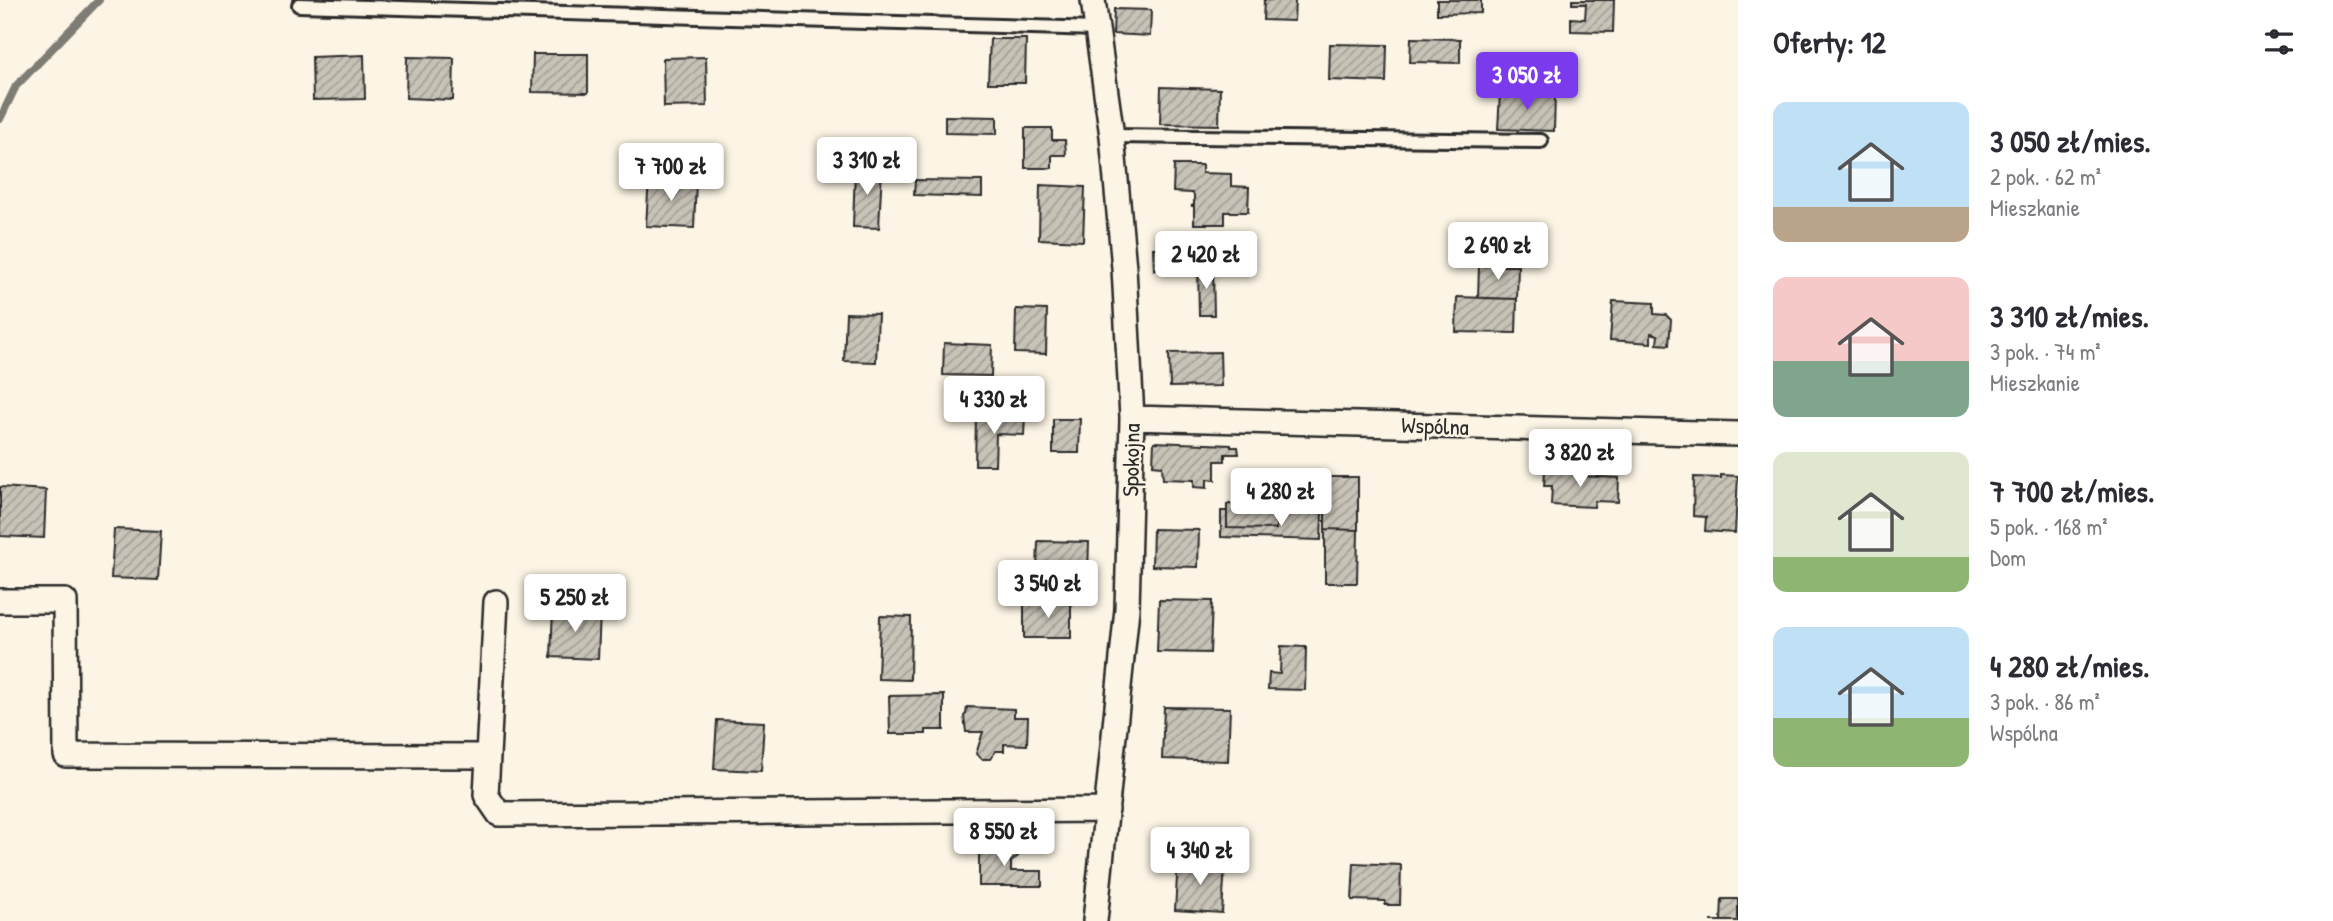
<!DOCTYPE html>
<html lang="pl">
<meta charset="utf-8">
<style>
:root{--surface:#fff;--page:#f2f2f3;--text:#2b2b33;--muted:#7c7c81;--accent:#7c3aed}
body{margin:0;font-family:"Patrick Hand",sans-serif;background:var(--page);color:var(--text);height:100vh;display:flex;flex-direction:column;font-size:26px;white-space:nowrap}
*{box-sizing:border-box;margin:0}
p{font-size:23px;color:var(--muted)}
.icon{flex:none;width:38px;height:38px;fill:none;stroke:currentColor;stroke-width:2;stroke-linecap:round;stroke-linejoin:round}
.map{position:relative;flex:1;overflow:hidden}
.drawer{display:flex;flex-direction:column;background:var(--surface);width:595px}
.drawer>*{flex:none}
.price{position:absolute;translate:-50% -60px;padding:0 16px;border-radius:7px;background:#fff;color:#222;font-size:23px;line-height:46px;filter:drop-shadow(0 2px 4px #0008)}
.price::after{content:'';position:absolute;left:50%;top:42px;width:21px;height:16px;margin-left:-10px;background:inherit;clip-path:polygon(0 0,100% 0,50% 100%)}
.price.on{background:var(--accent);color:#fff}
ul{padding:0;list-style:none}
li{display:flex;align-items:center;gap:21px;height:175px;padding:0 35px}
li span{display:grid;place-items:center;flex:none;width:196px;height:140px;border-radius:14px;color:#555}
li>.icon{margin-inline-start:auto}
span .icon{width:84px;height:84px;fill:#fffc;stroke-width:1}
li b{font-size:30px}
h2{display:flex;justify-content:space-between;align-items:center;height:84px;padding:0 35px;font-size:30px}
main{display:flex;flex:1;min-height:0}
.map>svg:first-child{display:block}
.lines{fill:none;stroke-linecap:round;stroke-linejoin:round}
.stream{stroke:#7d7b74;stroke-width:8}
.building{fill:url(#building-hatch);stroke:#2b2b2b;stroke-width:2}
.lane-casing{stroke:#2b2b2b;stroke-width:18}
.street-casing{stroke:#2b2b2b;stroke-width:28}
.lane{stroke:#fcf5e5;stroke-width:12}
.street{stroke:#fcf5e5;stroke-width:23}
.labels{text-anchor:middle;stroke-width:5;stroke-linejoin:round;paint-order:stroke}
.street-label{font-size:23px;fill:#2b2b2b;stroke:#fcf5e5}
</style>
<main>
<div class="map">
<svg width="1738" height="921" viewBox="0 0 1738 921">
<defs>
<pattern id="building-hatch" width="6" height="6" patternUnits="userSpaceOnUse" patternTransform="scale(1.75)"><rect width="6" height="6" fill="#c8c3b7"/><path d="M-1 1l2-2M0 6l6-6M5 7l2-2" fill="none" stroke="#a39f95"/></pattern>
</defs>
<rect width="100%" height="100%" fill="#fcf5e5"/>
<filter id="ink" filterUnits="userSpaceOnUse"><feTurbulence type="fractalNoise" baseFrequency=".0143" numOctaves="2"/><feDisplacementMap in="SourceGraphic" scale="14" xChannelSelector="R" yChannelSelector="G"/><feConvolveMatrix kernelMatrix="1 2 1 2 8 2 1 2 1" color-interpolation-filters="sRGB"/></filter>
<g filter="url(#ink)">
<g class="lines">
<!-- stream -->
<path class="stream" d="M0,119L16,86L99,0"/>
</g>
<!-- building -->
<path class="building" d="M1264,0H1295L1294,21L1263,20Z
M1437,0H1481V13L1437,14Z
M1572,0H1614L1613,32L1571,31V18L1585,19L1586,4H1572Z
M1114,9L1151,10L1150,36L1113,34Z
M1411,38L1460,39V63L1410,62Z
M990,39H1026L1025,83H988Z
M1330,44L1387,45L1386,82L1329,80Z
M533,54H588V93L532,92Z
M364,55L365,99L313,100L312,57Z
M407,57L454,58L453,100L406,98Z
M706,57L707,106L664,107L663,58Z
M1161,87L1220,89L1219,125L1160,124Z
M1500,93L1555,95L1554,131L1498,129Z
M945,116L997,117V134L945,133Z
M1025,128H1052V140H1065L1066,155H1052V168H1025Z
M1174,165H1202V173L1231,174V186L1249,187L1248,212H1225V224H1194V206H1191L1194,205V195L1192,193L1173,192Z
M855,167L882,168L879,228L853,227Z
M649,177L696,180L694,228L646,226Z
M915,180L982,181V197L914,195Z
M1040,185L1085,187L1083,241L1039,239Z
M1181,247L1182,269L1154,270L1153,248Z
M1479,266H1518L1517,299L1478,298Z
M1198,267H1213L1214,315H1199Z
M1457,297L1517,299L1516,333L1456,332Z
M1613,301L1654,303V314L1666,315L1671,320L1669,345L1657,344L1658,335L1651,333V343L1610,340Z
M1016,309L1047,310L1046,354L1015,353Z
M846,313L878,314L876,362L844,361Z
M944,343L992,345L991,376L943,375Z
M1220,352L1221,386L1170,387L1169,353Z
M976,417H1025L1024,435L996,434L995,465H975Z
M1053,419H1080L1079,453H1053Z
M1154,442L1231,445V447H1238L1239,454H1225V461H1215V480L1207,479V488L1194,487V480L1163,479L1162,466L1153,465Z
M1545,470L1581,471V476L1619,478L1618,502L1595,501L1594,507L1551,505L1552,486H1544Z
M1721,475L1738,476L1735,533L1705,531L1706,517L1693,516L1694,477L1721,478Z
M1325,477H1358V530L1325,529Z
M0,487L46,490L44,538L0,536Z
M1227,504L1276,505V529L1227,528Z
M1221,511H1227V528L1276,529V512L1322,513L1321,540L1221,537Z
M114,529L161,531L158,580L111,578Z
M1153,529L1199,530L1198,567L1152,566Z
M1325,529L1358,530L1357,583H1325Z
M1038,541L1089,542L1088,572L1037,571Z
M1159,600L1212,601L1210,653L1157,652Z
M1024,602H1071V638H1024Z
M553,608L600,611L598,659L551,657Z
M880,616L911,617L910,680L878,679Z
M1281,646L1306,647L1305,690L1268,689L1269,673L1280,674Z
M944,695V730H926V734H890L889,696Z
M967,707L1014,709V717H1028L1027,745L1004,744V751H996L990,759H982L976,754L983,732H966L964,716L966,714Z
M1164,707L1230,708L1228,761L1162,759Z
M717,720L764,722L761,771L714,769Z
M979,844H1018V856L1011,862V871H1042V886H979Z
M1178,861L1225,864L1222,913L1175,910Z
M1354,863L1401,865L1400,905H1385V901L1352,900Z
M1722,899H1738V921H1710H1721Z"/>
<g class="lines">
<!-- lane casing -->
<g class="lane-casing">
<path id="lane" d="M299,5L1097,29
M1112,136L1541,141"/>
</g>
<!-- street casing -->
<g class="street-casing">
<path id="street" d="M1093,0L1112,136L1124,268L1132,418L1127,609L1095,921
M1132,418L1738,434
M0,601H65L66,755L487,756
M496,602L486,795L499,814L1107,810"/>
</g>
<!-- lane -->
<use href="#lane" class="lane"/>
<!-- street -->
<use href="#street" class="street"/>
</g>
</g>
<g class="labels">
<!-- street labels -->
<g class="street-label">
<text transform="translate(1435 426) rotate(2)" y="8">Wspólna</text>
<text transform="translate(1131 460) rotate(-89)" y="8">Spokojna</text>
</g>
</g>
</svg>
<b class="price on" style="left:1527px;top:112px">3 050 zł</b>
<b class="price" style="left:867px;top:197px">3 310 zł</b>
<b class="price" style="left:671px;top:203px">7 700 zł</b>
<b class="price" style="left:1498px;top:282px">2 690 zł</b>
<b class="price" style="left:1206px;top:291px">2 420 zł</b>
<b class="price" style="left:994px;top:436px">4 330 zł</b>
<b class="price" style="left:1580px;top:489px">3 820 zł</b>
<b class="price" style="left:1281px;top:528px">4 280 zł</b>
<b class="price" style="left:1048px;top:620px">3 540 zł</b>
<b class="price" style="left:575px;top:634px">5 250 zł</b>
<b class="price" style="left:1004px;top:868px">8 550 zł</b>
<b class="price" style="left:1200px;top:887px">4 340 zł</b>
</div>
<section class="drawer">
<h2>Oferty: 12<svg class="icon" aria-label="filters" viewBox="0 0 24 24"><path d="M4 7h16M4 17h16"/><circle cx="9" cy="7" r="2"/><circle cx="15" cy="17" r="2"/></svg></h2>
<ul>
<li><span style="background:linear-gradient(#bfe0f5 75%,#b9a48a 0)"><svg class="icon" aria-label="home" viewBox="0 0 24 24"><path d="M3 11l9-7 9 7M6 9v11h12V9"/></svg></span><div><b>3 050 zł/mies.</b><p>2 pok. · 62 m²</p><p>Mieszkanie</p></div></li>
<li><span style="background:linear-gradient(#f6c9c9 60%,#7fa58c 0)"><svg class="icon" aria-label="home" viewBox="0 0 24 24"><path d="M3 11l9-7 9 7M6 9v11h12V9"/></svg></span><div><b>3 310 zł/mies.</b><p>3 pok. · 74 m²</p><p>Mieszkanie</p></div></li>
<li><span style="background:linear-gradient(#dfe7d0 75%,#8fb573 0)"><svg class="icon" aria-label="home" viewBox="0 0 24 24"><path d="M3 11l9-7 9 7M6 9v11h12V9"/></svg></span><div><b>7 700 zł/mies.</b><p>5 pok. · 168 m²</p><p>Dom</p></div></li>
<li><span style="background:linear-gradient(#bfe0f5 65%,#8fb573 0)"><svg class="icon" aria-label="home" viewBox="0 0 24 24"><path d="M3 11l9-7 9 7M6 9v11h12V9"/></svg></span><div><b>4 280 zł/mies.</b><p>3 pok. · 86 m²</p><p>Wspólna</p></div></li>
</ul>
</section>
</main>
